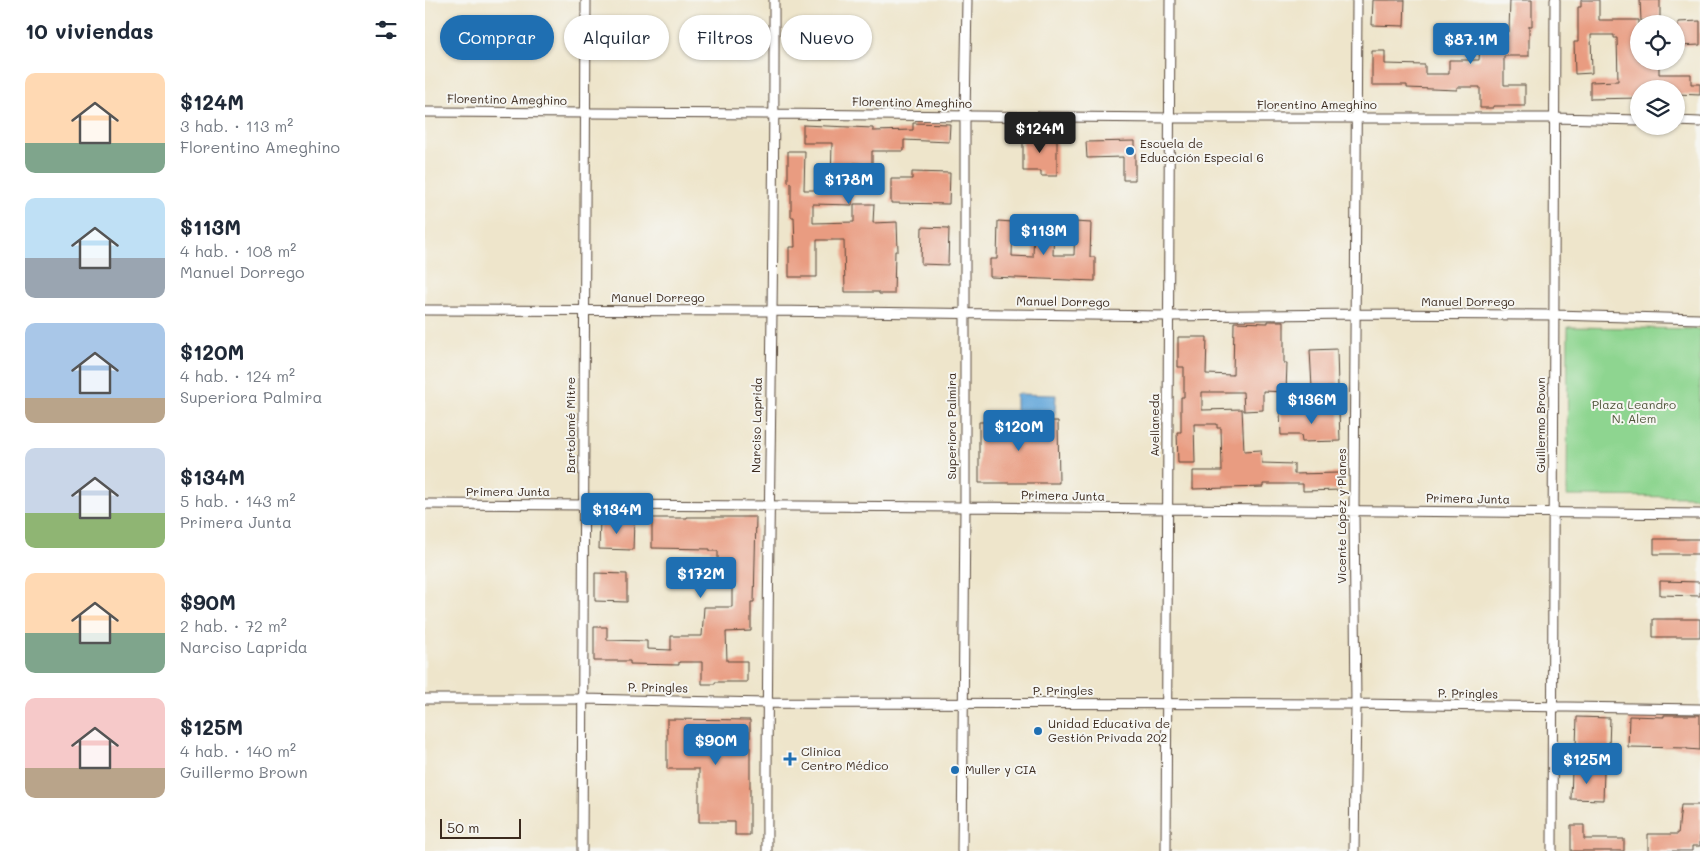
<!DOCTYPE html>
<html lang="es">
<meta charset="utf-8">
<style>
:root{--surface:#fff;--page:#f2f2f3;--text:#1f2937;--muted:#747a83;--accent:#1f6fb2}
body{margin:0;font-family:Mali,sans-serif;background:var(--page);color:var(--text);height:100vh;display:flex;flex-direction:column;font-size:19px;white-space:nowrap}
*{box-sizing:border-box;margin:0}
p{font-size:16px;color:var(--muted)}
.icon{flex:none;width:28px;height:28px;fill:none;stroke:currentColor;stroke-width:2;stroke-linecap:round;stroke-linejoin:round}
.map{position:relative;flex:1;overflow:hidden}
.details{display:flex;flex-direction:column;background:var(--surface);width:425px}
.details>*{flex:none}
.hud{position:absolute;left:15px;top:15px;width:475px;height:45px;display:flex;gap:10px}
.fabs{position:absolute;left:1205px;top:15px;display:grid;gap:10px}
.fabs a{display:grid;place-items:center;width:55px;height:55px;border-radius:50%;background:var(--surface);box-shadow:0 1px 4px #0004;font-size:25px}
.scale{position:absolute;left:15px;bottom:12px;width:81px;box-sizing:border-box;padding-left:5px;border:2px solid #3b2a1e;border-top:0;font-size:14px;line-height:18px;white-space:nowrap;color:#3b2a1e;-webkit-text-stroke:4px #f6f6f2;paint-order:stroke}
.price{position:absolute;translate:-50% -42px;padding:0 11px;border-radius:5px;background:var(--accent);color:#fff;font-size:16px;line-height:32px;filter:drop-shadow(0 1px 2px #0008)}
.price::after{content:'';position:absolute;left:50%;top:30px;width:15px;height:11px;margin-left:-8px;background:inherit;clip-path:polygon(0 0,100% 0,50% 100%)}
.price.current{background:#222;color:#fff}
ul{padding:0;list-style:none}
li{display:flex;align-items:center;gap:15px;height:125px;padding:0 25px}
li span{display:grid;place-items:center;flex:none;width:140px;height:100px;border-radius:10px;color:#555}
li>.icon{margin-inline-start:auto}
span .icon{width:60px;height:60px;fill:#fffc;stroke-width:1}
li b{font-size:21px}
h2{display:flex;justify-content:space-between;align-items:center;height:60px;padding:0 25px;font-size:21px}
.chip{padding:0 18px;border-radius:22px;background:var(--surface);box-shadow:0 1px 4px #0004;font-size:18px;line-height:45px}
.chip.current{background:var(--accent);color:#fff}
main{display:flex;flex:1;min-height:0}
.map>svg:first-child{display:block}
.park{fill:#8ed590;stroke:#648057}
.water{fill:#66a8da;stroke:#50697c}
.building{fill:#e99c81}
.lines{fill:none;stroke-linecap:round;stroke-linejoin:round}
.minor-casing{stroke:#564638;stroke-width:11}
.minor{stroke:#fff;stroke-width:9}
.poi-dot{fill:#1f6fb2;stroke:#f6f6f2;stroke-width:2}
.labels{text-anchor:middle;stroke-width:4;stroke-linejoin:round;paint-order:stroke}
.street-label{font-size:12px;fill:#3b2a1e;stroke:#f6f6f2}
.poi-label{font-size:12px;fill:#3b2a1e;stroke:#f6f6f2;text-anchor:start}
.park-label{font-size:12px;fill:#50553a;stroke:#f6f6f2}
</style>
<main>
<section class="details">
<h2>10 viviendas<svg class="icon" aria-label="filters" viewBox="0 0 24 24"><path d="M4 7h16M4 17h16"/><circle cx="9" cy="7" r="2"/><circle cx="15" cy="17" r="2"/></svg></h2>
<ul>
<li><span style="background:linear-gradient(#ffd9b3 70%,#7fa58c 0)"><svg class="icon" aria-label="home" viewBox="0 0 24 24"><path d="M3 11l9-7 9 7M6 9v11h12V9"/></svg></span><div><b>$124M</b><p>3 hab. · 113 m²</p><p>Florentino Ameghino</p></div></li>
<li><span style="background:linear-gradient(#bfe0f5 60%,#9aa5b1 0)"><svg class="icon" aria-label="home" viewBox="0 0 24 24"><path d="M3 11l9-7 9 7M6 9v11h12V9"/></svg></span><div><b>$113M</b><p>4 hab. · 108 m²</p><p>Manuel Dorrego</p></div></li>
<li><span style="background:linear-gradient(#a9c7e8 75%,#b9a48a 0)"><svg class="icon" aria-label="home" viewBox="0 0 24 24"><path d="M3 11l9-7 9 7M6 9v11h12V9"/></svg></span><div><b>$120M</b><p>4 hab. · 124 m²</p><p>Superiora Palmira</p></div></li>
<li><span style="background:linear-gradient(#c9d6e8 65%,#8fb573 0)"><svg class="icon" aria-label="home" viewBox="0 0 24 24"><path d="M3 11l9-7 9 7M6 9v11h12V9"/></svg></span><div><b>$134M</b><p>5 hab. · 143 m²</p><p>Primera Junta</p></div></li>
<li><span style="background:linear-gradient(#ffd9b3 60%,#7fa58c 0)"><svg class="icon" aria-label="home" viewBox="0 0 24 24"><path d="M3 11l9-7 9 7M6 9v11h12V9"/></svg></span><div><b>$90M</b><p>2 hab. · 72 m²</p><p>Narciso Laprida</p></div></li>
<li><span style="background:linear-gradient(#f6c9c9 70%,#b9a48a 0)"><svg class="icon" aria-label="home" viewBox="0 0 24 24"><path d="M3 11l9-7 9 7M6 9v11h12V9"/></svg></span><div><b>$125M</b><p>4 hab. · 140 m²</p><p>Guillermo Brown</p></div></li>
</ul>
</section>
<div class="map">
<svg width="1275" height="851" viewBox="0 0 1275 851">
<rect width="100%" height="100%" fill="#f6f6f2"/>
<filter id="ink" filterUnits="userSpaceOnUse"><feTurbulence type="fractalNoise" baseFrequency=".02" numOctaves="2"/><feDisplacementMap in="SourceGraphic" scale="10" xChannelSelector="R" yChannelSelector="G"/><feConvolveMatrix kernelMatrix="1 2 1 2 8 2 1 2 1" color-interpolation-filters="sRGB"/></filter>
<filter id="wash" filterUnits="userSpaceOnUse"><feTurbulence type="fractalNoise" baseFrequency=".0096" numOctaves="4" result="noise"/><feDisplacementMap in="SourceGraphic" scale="20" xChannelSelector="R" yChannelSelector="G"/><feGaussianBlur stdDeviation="1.12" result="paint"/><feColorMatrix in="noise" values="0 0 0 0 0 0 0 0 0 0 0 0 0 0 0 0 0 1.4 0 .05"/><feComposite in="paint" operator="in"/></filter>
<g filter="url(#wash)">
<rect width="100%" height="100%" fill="#eee5cb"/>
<!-- park -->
<path class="park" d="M1143,327L1275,329V497L1142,496Z"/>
<!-- water -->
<path class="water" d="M591,394L631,395L630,413H591Z"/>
<g id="blocks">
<!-- building -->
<path class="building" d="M948,0H980L979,26L947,25Z
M1085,0H1107V26H1104V56H1079V85H1100V106H1068V108H1055V87H1032V90L982,88V85H947V51H960V64L1000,65V74H1024V60H1054L1056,31H1084Z
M1156,0H1174V20H1214V61H1234V74H1266V84H1275V95L1251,94V89H1214V98L1165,99V82L1193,81L1192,38H1189V35H1166L1167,73L1150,74L1149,42H1153V7H1156Z
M1215,0H1235V20L1216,21Z
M1275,21V45L1253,46V22Z
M488,123L525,124L524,142L479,140V151H447V164L429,163L427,205L388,204V223L429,222V204H449L448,223L472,222L473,251H470L469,294H454V292H420L419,240H392V277H364V247H370L369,217H366V183L363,182V151H380L379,190H402V186H406L407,143H378V125L448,128V131L488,130Z
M598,134H624V140H632V176H616V171H598Z
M710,141V180H698V157L662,158L661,142Z
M487,172L525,173L524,204L466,203V179H487Z
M573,221L588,222L587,256L608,257L609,223H629L628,255H649L650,222L666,223L665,257H670V281L565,277V259H572Z
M497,227L524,228L523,265L496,264Z
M843,321H859V363H862L861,392L838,391V410L819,411L818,392H777V410L817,409L819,451L836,450L837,463L869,464V474L914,473L915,490L878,491V484H838V487L768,489V471H797L796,428H792V424H769L770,463H753L752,432H756V397H759V367H753V337H782L781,374L808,375L809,322L843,323Z
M912,349L913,387L887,388L885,350Z
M914,410L915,441L877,442L876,435H856L855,411Z
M633,421L634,483H554V422Z
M262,517H331L329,602H326V631L301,632L302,661H322V682H290V684H277V662H254V665L205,664V661H169V627H182V640L222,641V649L246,650V636H277L279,607H307V581H293V551H285V549L227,548V518H262Z
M175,519L209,520L208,550L174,549Z
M1229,539H1275V554H1229Z
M170,573L202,574V602L170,601Z
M1235,581L1275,582V596L1235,595Z
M1228,619H1275V637H1228Z
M1239,715H1275V750L1262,749V748L1203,747L1204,716L1239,717Z
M1152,717L1185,718L1184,748L1151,747Z
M242,719L325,720V835H310V822H274V769H242Z
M1147,771L1179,772L1178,800L1146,799Z
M1256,805H1275V846H1267V851H1223V834H1253Z
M1146,825H1159V839H1199V851H1146Z"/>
</g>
</g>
<g filter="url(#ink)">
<use href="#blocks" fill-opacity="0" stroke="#564638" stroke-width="1"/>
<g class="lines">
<!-- minor casing -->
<g class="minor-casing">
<path id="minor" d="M0,112L350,114L744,118H1129L1214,120
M1251,121L1275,122
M0,310L347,311L743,316L931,314L1129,315L1275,319
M0,504L540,507L1275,514
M0,699H158L341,703L931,704L1275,709
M157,851L161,0
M342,851C341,567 350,284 349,0
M537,851L540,507V116L542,0
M741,851L745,0
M929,851L931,704L929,510L932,0
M1127,851L1130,0"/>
</g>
<!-- minor -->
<use href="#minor" class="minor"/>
</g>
</g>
<!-- markers -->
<g class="poi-dot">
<circle cx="705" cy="151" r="5"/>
<circle cx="613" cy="731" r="5"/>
<path d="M362.5 751.5h5v5h5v5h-5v5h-5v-5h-5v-5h5z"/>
<circle cx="530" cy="770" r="5"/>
</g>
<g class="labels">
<!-- street labels -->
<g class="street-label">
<text transform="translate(82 100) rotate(1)" y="4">Florentino Ameghino</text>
<text transform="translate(487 103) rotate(1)" y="4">Florentino Ameghino</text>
<text x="892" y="109">Florentino Ameghino</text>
<text x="233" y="302">Manuel Dorrego</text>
<text transform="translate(638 302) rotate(1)" y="4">Manuel Dorrego</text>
<text x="1043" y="306">Manuel Dorrego</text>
<text transform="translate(146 425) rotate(-90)" y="4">Bartolomé Mitre</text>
<text transform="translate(332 425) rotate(-89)" y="4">Narciso Laprida</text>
<text transform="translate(730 425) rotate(-90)" y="4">Avellaneda</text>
<text transform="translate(1116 425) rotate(-90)" y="4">Guillermo Brown</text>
<text transform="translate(527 426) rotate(-90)" y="4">Superiora Palmira</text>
<text x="83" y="496">Primera Junta</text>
<text transform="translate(638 496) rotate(1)" y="4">Primera Junta</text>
<text transform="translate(1043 499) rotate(1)" y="4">Primera Junta</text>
<text transform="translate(917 516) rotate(-90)" y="4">Vicente López y Planes</text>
<text transform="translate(233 688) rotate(1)" y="4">P. Pringles</text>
<text x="638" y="695">P. Pringles</text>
<text transform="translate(1043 694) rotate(1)" y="4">P. Pringles</text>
</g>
<!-- poi labels -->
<g class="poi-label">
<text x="715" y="148">Escuela de<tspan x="715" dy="14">Educación Especial 6</tspan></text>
<text x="623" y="728">Unidad Educativa de<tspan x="623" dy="14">Gestión Privada 202</tspan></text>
<text x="376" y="756">Clinica<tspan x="376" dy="14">Centro Médico</tspan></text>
<text x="540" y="774">Muller y CIA</text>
</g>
<!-- park labels -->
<g class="park-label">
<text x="1209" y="409">Plaza Leandro<tspan x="1209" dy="14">N. Alem</tspan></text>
</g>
</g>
</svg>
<div class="fabs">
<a><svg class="icon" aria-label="locate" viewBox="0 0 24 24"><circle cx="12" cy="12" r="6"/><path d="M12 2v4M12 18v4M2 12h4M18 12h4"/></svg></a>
<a><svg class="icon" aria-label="layers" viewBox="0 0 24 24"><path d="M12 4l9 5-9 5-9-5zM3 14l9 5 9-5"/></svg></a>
</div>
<div class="scale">50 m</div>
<b class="price" style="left:1046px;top:65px">$87.1M</b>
<b class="price current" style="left:615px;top:154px">$124M</b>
<b class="price" style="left:424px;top:205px">$178M</b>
<b class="price" style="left:619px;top:256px">$113M</b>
<b class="price" style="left:887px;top:425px">$136M</b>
<b class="price" style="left:594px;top:452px">$120M</b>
<b class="price" style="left:192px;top:535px">$134M</b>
<b class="price" style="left:276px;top:599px">$172M</b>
<b class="price" style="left:291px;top:766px">$90M</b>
<b class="price" style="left:1162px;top:785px">$125M</b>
<div class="hud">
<a class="chip current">Comprar</a>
<a class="chip">Alquilar</a>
<a class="chip">Filtros</a>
<a class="chip">Nuevo</a>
</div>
</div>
</main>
